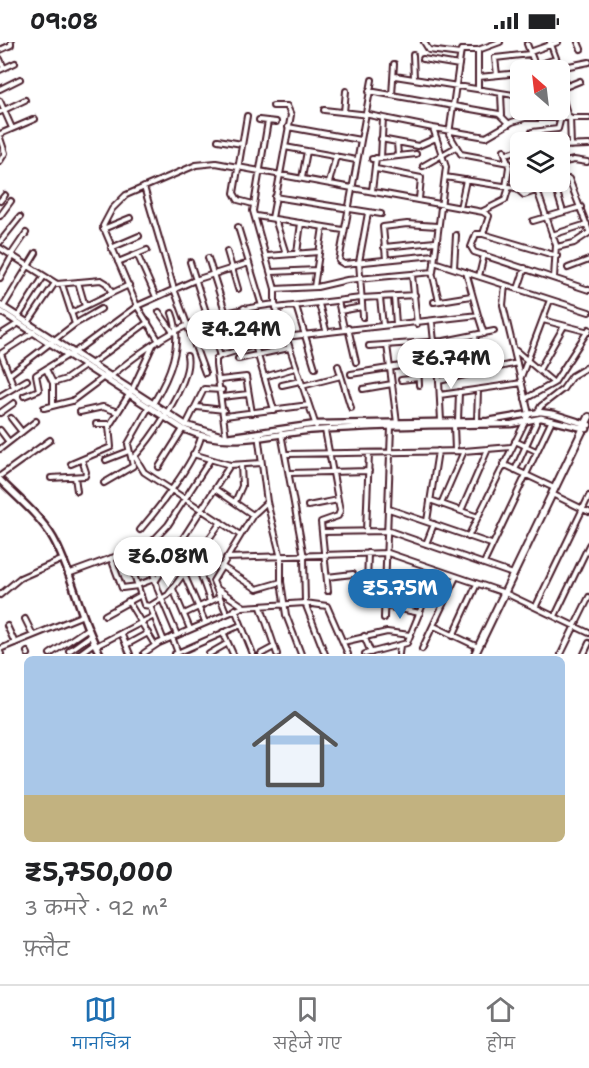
<!DOCTYPE html>
<html lang="hi">
<meta charset="utf-8">
<style>
:root{--surface:#fff;--page:#f2f2f2;--text:#202124;--muted:#757577;--line:#e0e0e0;--accent:#1f6fb2}
body{margin:0;font-family:"Shantell Sans","Playpen Sans Deva",sans-serif;background:var(--page);color:var(--text);height:100vh;display:flex;flex-direction:column;font-size:22px;white-space:nowrap}
*{box-sizing:border-box;margin:0}
p{font-size:20px;color:var(--muted)}
.icon{flex:none;width:33px;height:33px;fill:none;stroke:currentColor;stroke-width:2;stroke-linecap:round;stroke-linejoin:round}
.map{position:relative;height:612px;overflow:hidden}
.details{display:flex;flex-direction:column;background:var(--surface);flex:1}
.details>*{flex:none}
.needle{width:39px;rotate:332deg}
.controls{position:absolute;left:510px;top:18px;display:grid;gap:12px}
.controls a{display:grid;place-items:center;width:60px;height:60px;border-radius:9px;background:var(--surface);box-shadow:0 3px 9px #0003;font-size:30px}
.price{position:absolute;translate:-50% -51px;padding:0 14px;border-radius:21px;background:#fff;color:#222;font-size:20px;line-height:39px;filter:drop-shadow(0 2px 3px #0008)}
.price::after{content:'';position:absolute;left:50%;top:36px;width:18px;height:14px;margin-left:-9px;background:inherit;clip-path:polygon(0 0,100% 0,50% 100%)}
.price.selected{background:var(--accent);color:#fff}
ul{padding:0;list-style:none}
li{display:grid;align-content:center;gap:12px;height:318px;padding:0 24px}
li span{display:grid;place-items:center;height:186px;border-radius:9px;color:#555}
li>.icon{margin-inline-start:auto}
span .icon{width:108px;height:108px;fill:#fffc;stroke-width:1}
li b{font-size:26px}
.status{display:flex;justify-content:space-between;align-items:center;height:42px;padding:0 30px;background:var(--surface);direction:ltr}
.status svg{height:16px;fill:currentColor}
.tabs{display:flex;justify-content:space-around;align-items:center;height:84px;border-top:2px solid var(--line);background:var(--surface);font-size:16px;color:var(--muted)}
.tabs a{display:grid;justify-items:center;gap:3px}
.tabs .selected{color:var(--accent)}
.map>svg:first-child{display:block}
.lines{fill:none;stroke-linecap:round;stroke-linejoin:round}
.minor-casing{stroke:#4a1f2b;stroke-width:8}
.tertiary-casing{stroke:#4a1f2b;stroke-width:9}
.secondary-casing{stroke:#4a1f2b;stroke-width:10}
.primary-casing{stroke:#4a1f2b;stroke-width:10}
.minor{stroke:#fff;stroke-width:4}
.tertiary{stroke:#fff;stroke-width:4.5}
.secondary{stroke:#fff;stroke-width:5}
.primary{stroke:#fff;stroke-width:6}
</style>
<div class="status"><b>09:08</b><svg viewBox="0 0 49 12"><path d="M0 12V9h3v3zM5 12V6h3v6zM10 12V3h3v9zM15 12V0h3v12zM26 1h20v11H26zM47 4h2v5h-2z"/></svg></div>
<div class="map">
<svg width="589" height="612" viewBox="0 0 589 612">
<rect width="100%" height="100%" fill="#fff"/>
<filter id="ink" filterUnits="userSpaceOnUse"><feTurbulence type="fractalNoise" baseFrequency=".0167" numOctaves="2"/><feDisplacementMap in="SourceGraphic" scale="12" xChannelSelector="R" yChannelSelector="G"/><feConvolveMatrix kernelMatrix="1 2 1 2 8 2 1 2 1" color-interpolation-filters="sRGB"/></filter>
<g filter="url(#ink)">
<g class="lines">
<!-- minor casing -->
<g class="minor-casing">
<path id="minor" d="M424,0L429,8L460,12
M500,0L478,8H461L449,92L461,112L509,121
M550,0L566,43
M578,0L581,7
M527,2L537,28
M0,8L11,3V0
M530,10L558,0
M413,13L414,36
M0,17L4,26
M423,17L459,23
M534,24L556,17
M559,26L589,20
M0,28L15,21
M497,33L495,16L530,12
M395,34L520,54
M479,35L520,31
M372,38L339,219L344,222L434,213
M0,47L20,37
M478,47V8
M369,49L499,72L509,82
M501,52L502,73
M392,53L394,22
M0,59L12,86
M324,68L369,73L433,86
M0,70L25,58
M344,70L346,49
M247,74L234,151L238,158L253,162
M568,75L560,47L580,39
M570,75L571,104
M259,78L276,80
M268,79L253,169L275,247
M288,85L360,98
M0,92L35,77
M0,96L5,111L0,119
M381,97L418,104L436,96
M218,98L242,102
M397,100L398,114
M534,100L532,90L558,87L561,75
M560,104L589,103
M285,105L356,118
M504,108L509,125L506,145
M506,112L520,108
M381,116L383,76
M372,117L416,112
M560,121L574,118L587,120
M423,124L456,105
M376,127L421,136L419,157
M445,135L516,146L524,153L569,137L589,189
M302,136L307,109
M531,140L537,148L556,203L554,236
M554,140L563,170
M329,141L336,114
M144,145L174,247L205,331
M372,149L376,116
M275,155L381,172
M0,159L5,153
M460,166L466,138
M483,169L505,158L509,145
M0,174L11,159
M256,174L343,188
M272,176L291,73L287,64H273
M275,177L286,212
M533,179L581,165
M238,185L249,221
M103,187L130,176
M483,192L557,214
M552,193L587,182
M0,200L20,175
M384,205L435,200
M557,205L574,201L589,191
M0,206L57,242L101,238L106,241L112,251L129,243
M111,206L139,194
M227,209L238,247
M297,211L301,181
M137,212L156,255
M11,213L26,191
M267,214L319,210
M208,216L225,269
M386,217L383,185L407,182L437,184
M118,220L147,208
M190,220L220,314L216,317V323L226,395
M434,220L589,270
M454,226L456,193
M568,226L589,218
M272,230L317,228
M432,230L439,259
M412,233L417,282
M479,234L484,213
M0,236L12,214
M78,240L85,264
M62,242L75,282
M314,245L323,185
M518,247L525,226
M394,255L396,282
M380,256L383,283
M338,259L344,286
M434,260L471,254
M275,262V247L317,245L347,238L433,230L446,125L433,86L486,95L512,80L525,76H589
M319,262L326,288
M296,264L315,326
M3,265L36,211
M244,266L274,368
M276,266L361,256L415,253
M340,269L362,265
M159,270L173,290
M71,271L112,251
M478,273L484,292
M18,275L44,234
M363,275L359,220L368,171
M543,278L589,290
M432,280L434,300
M28,281L55,241
M348,286L356,320
M0,293L19,281
M475,294L478,312
M285,295L478,273L466,230
M213,296L249,285
M159,299L137,264L103,184L112,167L126,153L196,123L216,121L483,170L489,174L483,192H476L471,205L474,210L589,248
M253,299L285,293
M387,303L397,381
M369,304L444,299L494,289
M515,308L554,341
M0,312L34,290
M1,312L14,345
M72,312L137,264L195,238L249,221L262,264
M220,314L255,303
M238,317L289,306
M438,319L441,379
M418,321L419,343
M91,322L148,280
M338,324L351,366
M46,327L53,341V363
M539,328L564,284
M10,332L75,282L101,267
M351,332L489,310
M110,335C168,286 200,272 275,262L316,384
M264,335L295,326
M521,335L550,258
M220,338L246,335L252,371
M401,338L418,336
M439,339L517,321
M53,341L66,337L85,324
M282,343L300,339
M302,344L341,334
M363,347L392,342
M440,353L522,341
M0,354L27,338
M24,354L39,348L36,333L68,313
M222,355L248,352
M525,357L554,341L589,287
M153,362C169,335 184,302 172,271
M197,365L224,368
M44,366L72,359L104,335
M80,370L103,365L118,370
M0,371L14,361
M537,371L541,364L563,347L572,334L589,324
M225,374L309,363
M11,376L22,390
M458,379L459,350
M477,379L478,348
M96,382H110
M186,383L204,347L222,348
M454,383L455,409
M0,388L9,400
M325,388L340,469L338,474L321,480L328,549
M281,391L304,515L305,561L325,612
M258,392L267,460L281,516V540L286,573L301,612
M515,399L536,409
M0,407L36,379
M193,412L230,423L261,421
M287,412L464,409L511,405
M135,415L144,430L240,493
M132,417C150,400 193,338 187,314
M106,418L129,409
M71,422L111,405L109,384L132,348L153,303
M503,422L554,446
M159,425L183,387
M515,428L538,377
M290,431L369,429
M0,434L50,398
M75,435L77,449
M51,436L85,434L86,430L82,418
M104,441L133,424L128,402L149,365
M215,447L253,473
M552,452L589,470
M430,458L478,475
M235,460L242,444L241,423
M441,462L464,409
M308,464L338,458
M389,467L491,502
M461,469L488,407
M427,479L438,409
M140,488C158,467 194,421 201,395
M366,489L369,411
M322,490L389,489L513,532
M468,495L529,372L503,263L505,243
M426,502L434,482
M145,504L158,548L177,593
M127,511L144,563L150,564L168,553L221,480
M111,516L122,546L138,544
M226,516L388,511L505,551L589,591
M193,521L199,528L210,559
M484,521L552,378
M221,524L257,547L281,540
M68,532L150,502L168,483L210,418
M184,532L205,580
M327,535L353,532
M387,537L448,554
M155,540L230,423
M138,543L154,537
M367,543L368,511
M216,546L226,570
M173,547L190,587
M0,553L20,536L61,518
M128,559L155,603
M150,564L164,599
M243,564L216,546L213,539L253,473L267,460
M385,564L420,571
M536,564L589,454
M261,565L277,612
M235,567L253,612
M184,572L220,555
M105,573L141,553
M555,574L589,503
M384,576L391,385
M25,577L33,593
M7,584L15,601
M434,584L478,605
M223,590L233,612
M121,591L130,612
M364,594L371,611
M453,594L477,542
M172,595L178,611
M343,600L387,590L410,593
M126,603L148,591
M96,604L154,574
M0,607L81,574
M422,607L456,535
M69,609L90,594
M0,610L1,612
M27,610L28,612
M144,611L159,601L243,565L305,561L327,564L348,612
M50,612L87,587
M79,612L94,601
M175,612L241,583
M209,612L228,601
M261,612L274,605
M365,612L407,601L428,550
M399,612L400,603
M561,612L589,555
M584,612L589,601"/>
</g>
<!-- tertiary casing -->
<g class="tertiary-casing">
<path id="tertiary" d="M0,263L186,383L226,395L316,382L488,379L540,370L554,372L589,383
M0,269L183,387C230,408 270,391 318,388C383,383 447,383 512,382L541,376L587,387"/>
</g>
<!-- secondary casing -->
<g class="secondary-casing">
<path id="secondary" d="M0,438C18,456 40,474 53,496C73,531 79,575 100,612"/>
</g>
<!-- primary casing -->
<g class="primary-casing">
<path id="primary" d="M475,612L589,375"/>
</g>
<!-- minor -->
<use href="#minor" class="minor"/>
<!-- tertiary -->
<use href="#tertiary" class="tertiary"/>
<!-- secondary -->
<use href="#secondary" class="secondary"/>
<!-- primary -->
<use href="#primary" class="primary"/>
</g>
</g>
</svg>
<div class="controls">
<a><svg class="needle" viewBox="-14 -14 28 28"><path d="M0-13l5 13h-10z" fill="#e53935"/><path d="M0 13l5-13h-10z" fill="#757577"/></svg></a>
<a><svg class="icon" aria-label="layers" viewBox="0 0 24 24"><path d="M12 4l9 5-9 5-9-5zM3 14l9 5 9-5"/></svg></a>
</div>
<b class="price" style="left:241px;top:319px">₹4.24M</b>
<b class="price" style="left:451px;top:348px">₹6.74M</b>
<b class="price" style="left:168px;top:546px">₹6.08M</b>
<b class="price selected" style="left:400px;top:578px">₹5.75M</b>
</div>
<section class="details">
<ul>
<li><span style="background:linear-gradient(#a9c7e8 75%,#c2b280 0)"><svg class="icon" aria-label="home" viewBox="0 0 24 24"><path d="M3 11l9-7 9 7M6 9v11h12V9"/></svg></span><div><b>₹5,750,000</b><p>3 कमरे · 92 m²</p><p>फ़्लैट</p></div></li>
</ul>
</section>
<nav class="tabs">
<a class="selected"><svg class="icon" aria-label="map" viewBox="0 0 24 24"><path d="M3 6l6-2 6 2 6-2v14l-6 2-6-2-6 2zM9 4v14M15 6v14"/></svg>मानचित्र</a>
<a><svg class="icon" aria-label="saved" viewBox="0 0 24 24"><path d="M7 4h10v16l-5-4-5 4z"/></svg>सहेजे गए</a>
<a><svg class="icon" aria-label="home" viewBox="0 0 24 24"><path d="M3 11l9-7 9 7M6 9v11h12V9"/></svg>होम</a>
</nav>
